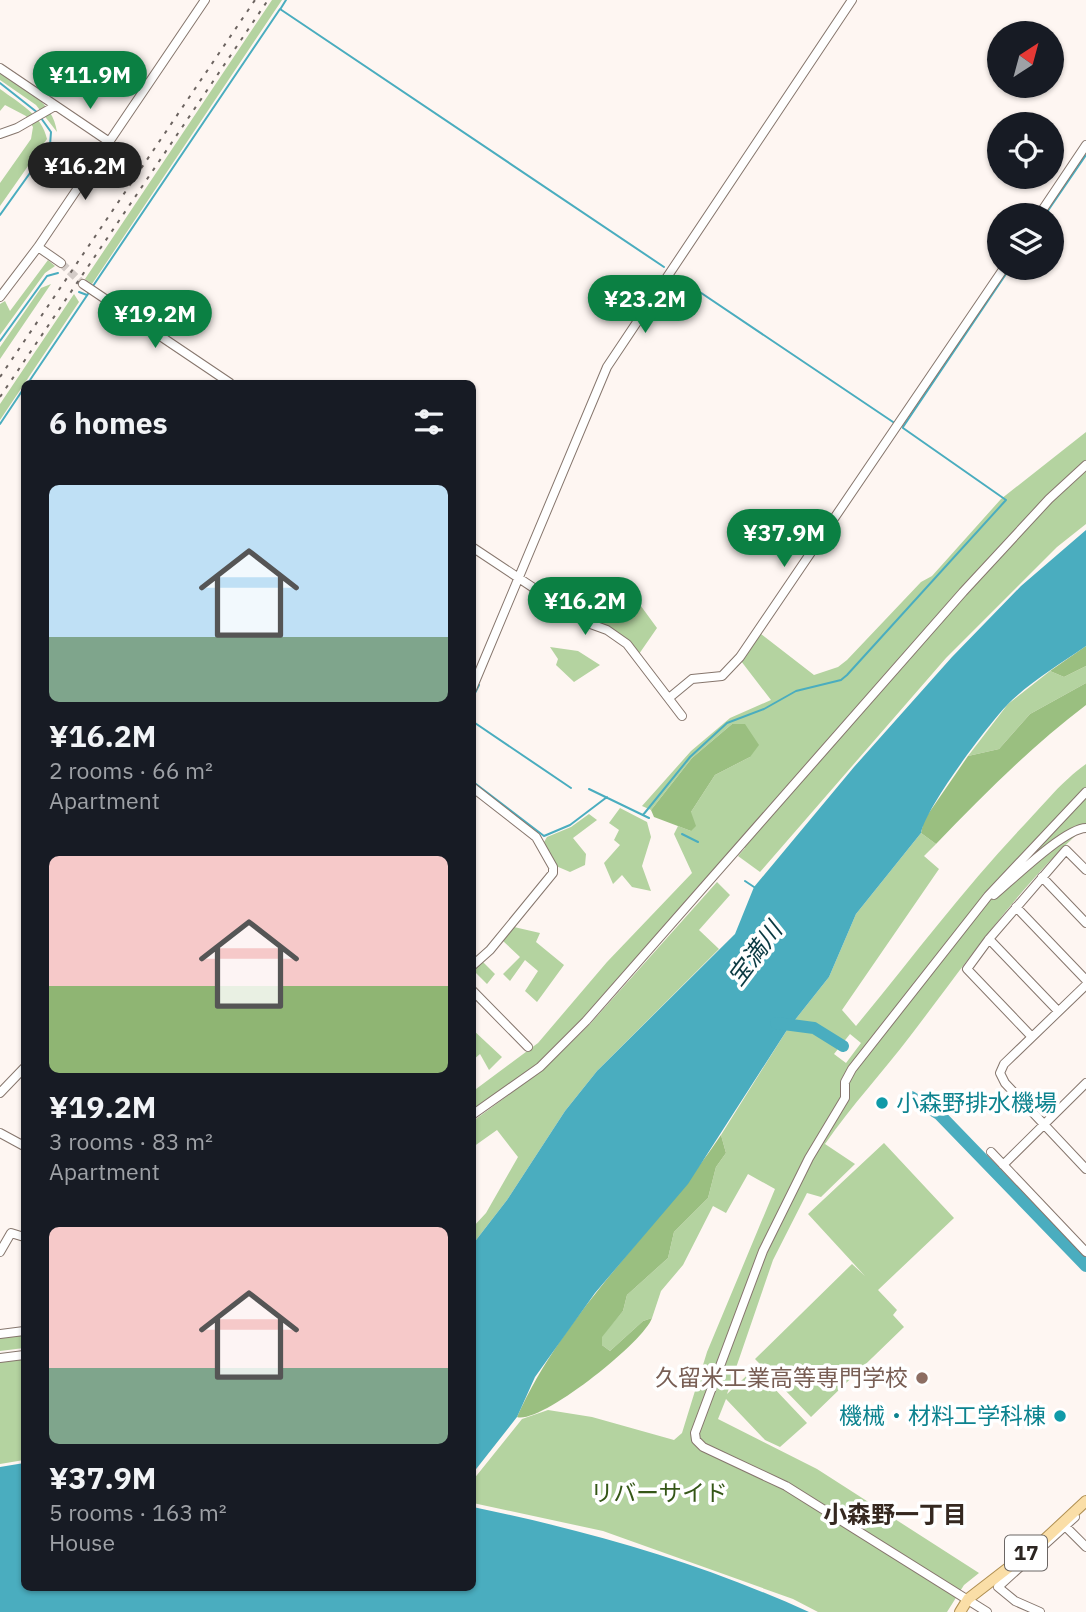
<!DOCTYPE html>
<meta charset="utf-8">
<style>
:root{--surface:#171b24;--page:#242831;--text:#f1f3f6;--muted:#9ea1a6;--accent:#0b8043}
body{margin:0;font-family:"IBM Plex Sans","Noto Sans JP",sans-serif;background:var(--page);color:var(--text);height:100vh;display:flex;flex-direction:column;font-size:26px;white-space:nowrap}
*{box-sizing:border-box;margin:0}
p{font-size:23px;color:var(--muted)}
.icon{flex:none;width:38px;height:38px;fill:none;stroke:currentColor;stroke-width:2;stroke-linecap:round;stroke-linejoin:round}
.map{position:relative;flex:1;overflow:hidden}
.drawer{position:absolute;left:21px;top:380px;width:455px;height:1211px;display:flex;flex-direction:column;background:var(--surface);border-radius:10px;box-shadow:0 2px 5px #0004}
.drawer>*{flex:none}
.needle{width:46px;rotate:36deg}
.tools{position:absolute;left:987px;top:21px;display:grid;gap:14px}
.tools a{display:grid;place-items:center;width:77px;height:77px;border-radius:50%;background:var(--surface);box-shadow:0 2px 5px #0004;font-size:35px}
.price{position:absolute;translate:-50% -60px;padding:0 16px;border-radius:24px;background:var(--accent);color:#fff;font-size:23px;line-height:46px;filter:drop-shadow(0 2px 4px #0008)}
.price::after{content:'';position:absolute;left:50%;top:42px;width:21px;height:16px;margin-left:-10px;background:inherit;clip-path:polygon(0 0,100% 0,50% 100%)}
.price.current{background:#222;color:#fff}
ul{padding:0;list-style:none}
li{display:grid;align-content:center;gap:14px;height:371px;padding:0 28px}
li span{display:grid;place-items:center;height:217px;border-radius:10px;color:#555}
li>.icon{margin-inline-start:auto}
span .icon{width:126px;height:126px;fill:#fffc;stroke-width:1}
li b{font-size:30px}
h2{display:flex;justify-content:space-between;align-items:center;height:84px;padding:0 28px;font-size:30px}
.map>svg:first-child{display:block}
.green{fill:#b4d3a0;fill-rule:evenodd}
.forest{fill:#9abf80}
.water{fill:#4aadbf}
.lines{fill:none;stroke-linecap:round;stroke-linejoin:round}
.stream{stroke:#4aadbf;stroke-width:2}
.river{stroke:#4aadbf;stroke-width:12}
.minor-tunnel{stroke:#d4ccc8;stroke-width:8;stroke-dasharray:8 4;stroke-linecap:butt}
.minor-casing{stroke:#86766d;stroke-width:10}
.major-casing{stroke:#af8f52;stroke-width:12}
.minor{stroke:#fff;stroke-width:8}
.major{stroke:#fadea7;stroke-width:10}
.rail{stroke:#6c6460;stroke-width:2;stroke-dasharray:3.5 7;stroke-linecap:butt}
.culture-dot{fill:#0f9aa8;stroke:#fff;stroke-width:2.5}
.education-dot{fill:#8d6e63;stroke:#fff;stroke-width:2.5}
.labels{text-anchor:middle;stroke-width:7;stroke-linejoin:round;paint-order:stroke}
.shield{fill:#fff;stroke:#6b6664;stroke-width:2}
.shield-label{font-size:21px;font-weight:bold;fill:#2c2521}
.culture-label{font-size:23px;fill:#0d838f;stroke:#fff;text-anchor:start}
.education-label{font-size:23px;fill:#785e54;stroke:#fff;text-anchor:end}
.park-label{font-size:23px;fill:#345616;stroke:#fff}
.water-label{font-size:24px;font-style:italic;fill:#0a3941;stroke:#fff}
.neighbourhood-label{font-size:24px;font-weight:bold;fill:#352820;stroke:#fff}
</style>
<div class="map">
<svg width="1086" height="1612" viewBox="0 0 1086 1612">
<rect width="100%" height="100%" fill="#fef6f2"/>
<!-- green -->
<path class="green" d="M272,0H282L92,284L85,279Z
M0,72C24,89 53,101 57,132L36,105L0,80Z
M0,89C19,103 42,115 47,139L0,206V183L31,139L33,127L26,116L5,105L0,111Z
M48,260L55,266L45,273L0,335V304L5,301L10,311Z
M51,284L0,359V347L41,288Z
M74,294L79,302L0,420V404Z
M1086,432V524L1057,547L946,658L760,872L738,856L745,848L739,844L583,1018L537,1064L473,1111L472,1092L538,1043L607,962L692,873L674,834L678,826L691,831V812L715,775L750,757L732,724L692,758L651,810L642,806L691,751L730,718L771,700L741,661L761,634L814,675L838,667L847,660L921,582L932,576L1001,499Z
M627,587L657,628L639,654L590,620Z
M550,647L578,651L600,665L574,682L556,665L558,659Z
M1086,666V683L1030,714L999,749L968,756L1008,704L1050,671L1064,677Z
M1086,764V826C1018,887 966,963 911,1035C883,1072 851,1106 825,1144L855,1164L821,1197L807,1193L773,1260L727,1394L755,1368L807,1423L780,1447L765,1440L726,1399L718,1419L817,1469L979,1573L964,1585L947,1612H818L793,1599L603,1531L473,1503V1480L522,1419L548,1410L592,1417L674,1440L682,1433L707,1352L775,1189L748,1174L726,1213L713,1206L683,1265L661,1291L652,1318L643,1321L610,1351L602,1345L601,1337L623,1311L627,1295L668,1258L674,1232L708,1198L716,1167L726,1153L721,1135L787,1030L829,977L856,914L921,833L936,844L924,856L939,869L842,1010L856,1026C912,958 965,887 1025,824C1047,801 1060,783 1086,764ZM850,1034L861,1043L846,1063L834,1054Z
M620,808L647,822L651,837L642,866L651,891L632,887L622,875L613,884L604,863L620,845L614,840L619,830L609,823Z
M589,814L597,820L573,838L586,854L585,865L570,872L556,866L544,842L547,837L571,827Z
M717,882L730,895L699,930L719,949L597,1071L565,1111L507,1200L473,1244V1227L486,1213L518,1157L497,1130L473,1147V1121L544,1069L590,1024Z
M514,927L540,933L536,942L564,965L537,1002L525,991L538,971L525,960L510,981L503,974L520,957L503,941Z
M483,962L495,974L487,984L473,970Z
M472,1029L502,1057L489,1070L480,1054L473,1060Z
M884,1143L954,1218L878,1290L897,1310L893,1315L904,1327L811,1417L755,1359L852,1264L865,1276L808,1214Z
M24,1334V1348L0,1351V1337Z
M24,1358V1460L0,1464V1361Z"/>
<!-- forest -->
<path class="forest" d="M1086,646V666L1064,677L1050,671Z
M1086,683V705C1031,747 984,794 936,844L921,833L924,820L968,756L999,749L1030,714Z
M732,724H745L759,745L750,757L715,775L691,812L696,826L691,831L654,817L651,810L692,758Z
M721,1135L726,1153L716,1167L708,1198L674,1232L668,1258L627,1295L623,1311L602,1337V1345L610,1351L643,1321L652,1318C644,1342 540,1425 517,1417C565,1310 656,1232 721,1135Z"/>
<!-- water -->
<path class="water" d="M1086,530V646C1060,664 1030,682 1008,704C987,726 926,807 921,833L856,914L829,977L787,1030L688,1184L595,1293L535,1377L517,1417L473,1473V1244L507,1200L565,1111L597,1071L735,934L754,887L854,767L952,657L1021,586Z
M24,1463V1587H472L473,1507C589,1531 701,1563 809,1612H0V1467Z"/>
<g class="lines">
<!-- stream -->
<path class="stream" d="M281,8L286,0
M0,83L38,113
M0,215L50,145L51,132L41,118
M1045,215L1086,155
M676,276L896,424
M93,286L280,9L664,267
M79,292L87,295
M0,341L47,276L58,273
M28,383L90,291
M0,424L24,388
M903,427L1010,268
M472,699L479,685
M472,721L571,788
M472,781L544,836L570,825L607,797
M589,789L649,818
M643,815L690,757L727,723L764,709L796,691L841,680L847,675L1006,500L903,428
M682,834L698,842
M745,881L754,887"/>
<!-- river -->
<path class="river" d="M776,1023L814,1028L843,1046
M911,1097L939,1114L1086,1266"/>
<!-- minor-tunnel -->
<path class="minor-tunnel" d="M61,263L83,284"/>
<!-- minor casing -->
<g class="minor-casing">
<path id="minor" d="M0,68L108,141
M0,134L17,128L55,106
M1039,215L1086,145
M38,247L61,263
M83,284L230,383
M0,297L38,247L205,0
M472,547L585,622L607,630L627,644L682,716
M472,689L607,367L852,0
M669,698L692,679L722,676L740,657L1004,268
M472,787L536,837L553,867V873L490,950L472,966
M1042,877L1086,923
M994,895C1012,880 1065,828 1086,828
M1016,907L1086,980
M989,939L1058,1011
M1086,985L1004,1064L1000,1073L1005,1083L1086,1169
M472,990L528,1047
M1032,1037L967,969L989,939L1066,850L1086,870
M0,1093L24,1068
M472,1115L540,1067L586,1021L963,592L1049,499L1086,465
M0,1133L24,1146
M991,1152L1086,1252
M1003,1165L1086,1083
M0,1252L11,1233L24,1237
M0,1334L24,1331
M0,1358L24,1355
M1066,1527L1086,1547
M987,1612L786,1486L703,1447L696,1440L695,1433L763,1251L809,1158L845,1098V1082L852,1069L988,896L1086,792
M1040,1612L1015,1601L998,1587L1075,1517"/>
</g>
<!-- major casing -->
<g class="major-casing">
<path id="major" d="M960,1612L968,1599L1043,1541L1086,1501"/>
</g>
<!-- minor -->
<use href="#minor" class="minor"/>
<!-- major -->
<use href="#major" class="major"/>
<!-- rail -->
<path class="rail" d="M0,377L255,0
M0,397L268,0"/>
</g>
<!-- markers -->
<g class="culture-dot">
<circle cx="882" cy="1103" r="7"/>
<circle cx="1060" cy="1416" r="7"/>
</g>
<circle class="education-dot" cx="922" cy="1378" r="7"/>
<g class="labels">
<!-- shield labels -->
<rect class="shield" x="1005" y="1535.5" width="42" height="35" rx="5"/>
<g class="shield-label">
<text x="1026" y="1560">17</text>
</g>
<!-- culture labels -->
<g class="culture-label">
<text x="896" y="1111">小森野排水機場</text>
<text x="1046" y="1424" text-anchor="end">機械・材料工学科棟</text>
</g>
<!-- education labels -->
<g class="education-label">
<text x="908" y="1386">久留米工業高等専門学校</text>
</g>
<!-- park labels -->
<g class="park-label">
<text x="659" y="1501">リバーサイド</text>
</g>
<!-- water labels -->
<g class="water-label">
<text transform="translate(755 954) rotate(-53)" y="8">宝満川</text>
</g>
<!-- neighbourhood labels -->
<g class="neighbourhood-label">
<text x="895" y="1523">小森野一丁目</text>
</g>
</g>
</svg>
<div class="tools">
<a><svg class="needle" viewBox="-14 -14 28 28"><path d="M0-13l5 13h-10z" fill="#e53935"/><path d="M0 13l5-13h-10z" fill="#9ea1a6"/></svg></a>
<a><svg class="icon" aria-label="locate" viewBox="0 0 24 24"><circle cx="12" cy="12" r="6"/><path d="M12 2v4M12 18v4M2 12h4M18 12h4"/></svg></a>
<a><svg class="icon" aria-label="layers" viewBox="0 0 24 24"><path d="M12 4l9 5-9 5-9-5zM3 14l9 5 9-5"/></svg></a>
</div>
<b class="price" style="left:90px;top:111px">¥11.9M</b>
<b class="price current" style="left:85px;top:202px">¥16.2M</b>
<b class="price" style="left:645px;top:335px">¥23.2M</b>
<b class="price" style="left:155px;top:350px">¥19.2M</b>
<b class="price" style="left:784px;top:569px">¥37.9M</b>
<b class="price" style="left:585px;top:637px">¥16.2M</b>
<section class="drawer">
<h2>6 homes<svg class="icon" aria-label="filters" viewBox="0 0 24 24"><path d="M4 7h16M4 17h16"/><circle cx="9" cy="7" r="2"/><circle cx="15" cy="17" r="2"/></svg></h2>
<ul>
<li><span style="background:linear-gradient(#bfe0f5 70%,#7fa58c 0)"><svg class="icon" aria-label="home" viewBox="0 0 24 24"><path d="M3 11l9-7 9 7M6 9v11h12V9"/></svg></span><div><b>¥16.2M</b><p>2 rooms · 66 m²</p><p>Apartment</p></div></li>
<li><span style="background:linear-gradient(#f6c9c9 60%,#8fb573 0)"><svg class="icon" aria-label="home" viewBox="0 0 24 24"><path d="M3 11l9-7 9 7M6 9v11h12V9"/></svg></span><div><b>¥19.2M</b><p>3 rooms · 83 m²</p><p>Apartment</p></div></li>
<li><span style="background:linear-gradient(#f6c9c9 65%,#7fa58c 0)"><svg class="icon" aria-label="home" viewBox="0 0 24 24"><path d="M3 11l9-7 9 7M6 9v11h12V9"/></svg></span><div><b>¥37.9M</b><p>5 rooms · 163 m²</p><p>House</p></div></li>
</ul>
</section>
</div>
